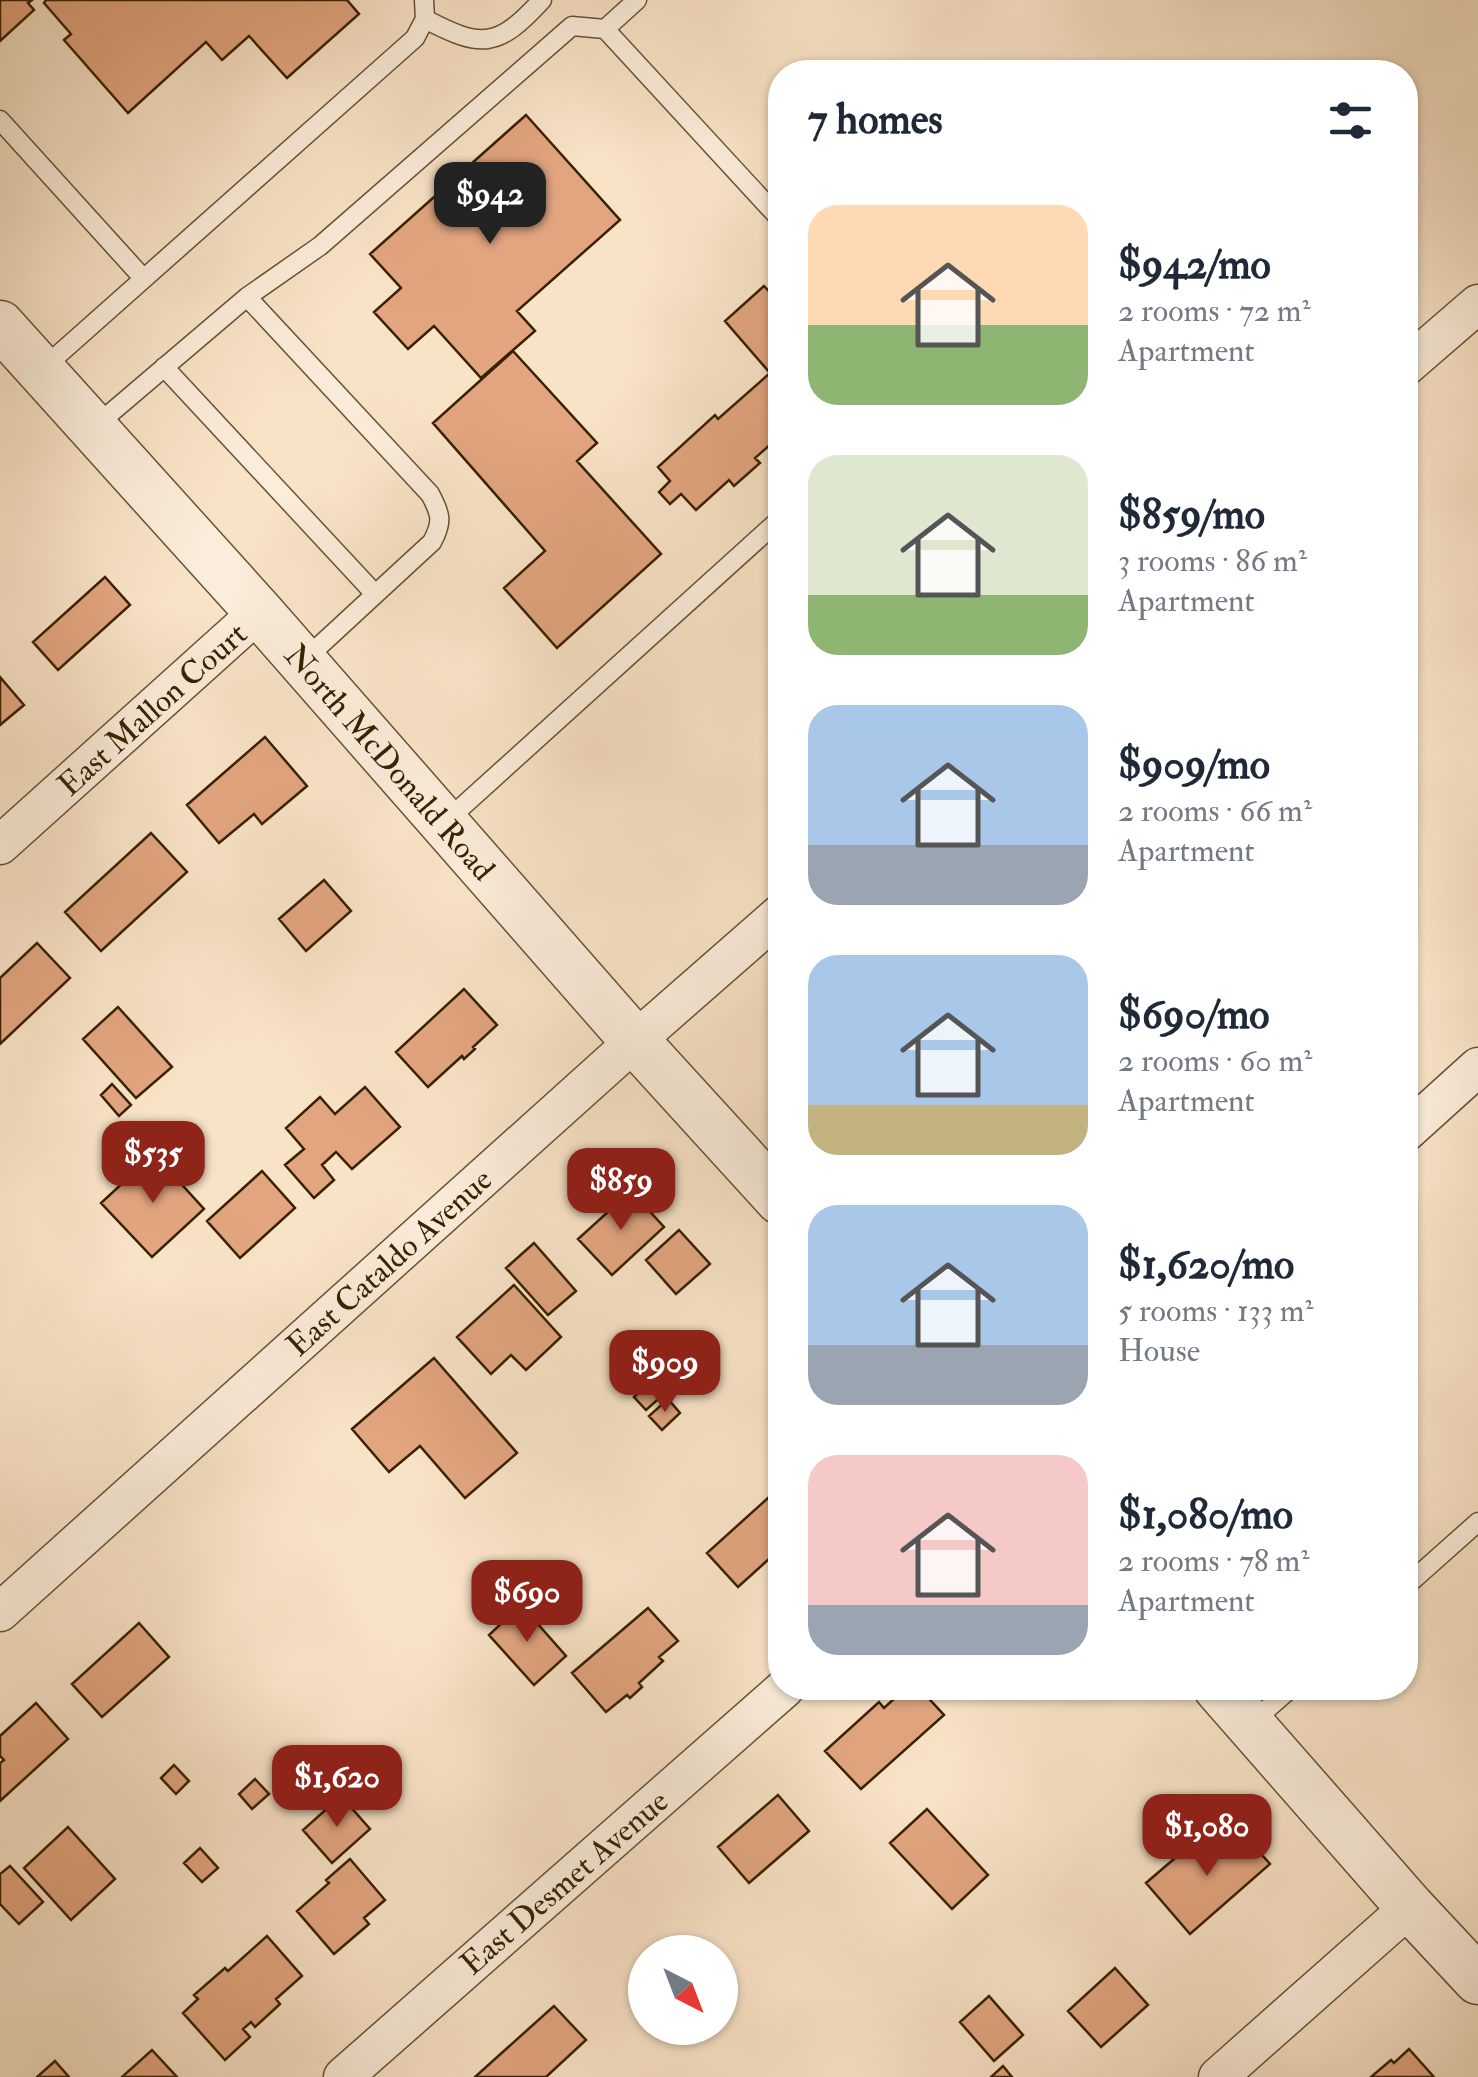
<!DOCTYPE html>
<meta charset="utf-8">
<style>
:root{--surface:#fff;--page:#f6f6f7;--text:#1f2937;--muted:#747a83;--accent:#8f2418}
body{margin:0;font-family:"IM FELL Double Pica",serif;background:var(--page);color:var(--text);height:100vh;display:flex;flex-direction:column;font-size:38px;white-space:nowrap}
*{box-sizing:border-box;margin:0}
p{font-size:32px;color:var(--muted)}
.icon{flex:none;width:55px;height:55px;fill:none;stroke:currentColor;stroke-width:2;stroke-linecap:round;stroke-linejoin:round}
.map{position:relative;flex:1;overflow:hidden}
.drawer{position:absolute;left:768px;top:60px;width:650px;height:1640px;display:flex;flex-direction:column;background:var(--surface);border-radius:40px;box-shadow:0 2px 8px #0004}
.drawer>*{flex:none}
.needle{width:65px;rotate:138deg}
.buttons{position:absolute;left:628px;top:1935px;display:grid;gap:20px}
.buttons a{display:grid;place-items:center;width:110px;height:110px;border-radius:50%;background:var(--surface);box-shadow:0 2px 8px #0004;font-size:50px}
.price{position:absolute;translate:-50% -85px;padding:0 22px;border-radius:20px;background:var(--accent);color:#fff;font-size:32px;line-height:65px;filter:drop-shadow(0 2px 5px #0008)}
.price::after{content:'';position:absolute;left:50%;top:60px;width:30px;height:22px;margin-left:-15px;background:inherit;clip-path:polygon(0 0,100% 0,50% 100%)}
.price.current{background:#222;color:#fff}
ul{padding:0;list-style:none}
li{display:flex;align-items:center;gap:30px;height:250px;padding:0 40px}
li span{display:grid;place-items:center;flex:none;width:280px;height:200px;border-radius:30px;color:#555}
li>.icon{margin-inline-start:auto}
span .icon{width:120px;height:120px;fill:#fffc;stroke-width:1}
li b{font-size:42px}
h2{display:flex;justify-content:space-between;align-items:center;height:120px;padding:0 40px;font-size:42px}
.map>svg:first-child{display:block}
.building{fill:#e2a580;stroke:#372100;stroke-width:2.5}
.lines{fill:none;stroke-linecap:round;stroke-linejoin:round}
.service-casing{stroke:#685232;stroke-width:21}
.minor-casing{stroke:#685232;stroke-width:41}
.tertiary-casing{stroke:#685232;stroke-width:51}
.service{stroke:#fbeddb;stroke-width:18}
.minor{stroke:#fbeddb;stroke-width:38}
.tertiary{stroke:#fbeddb;stroke-width:48}
.labels{text-anchor:middle;stroke-width:8;stroke-linejoin:round;paint-order:stroke}
.street-label{font-size:32px;fill:#372100;stroke:#fbeddb}
</style>
<div class="map">
<svg width="1478" height="2077" viewBox="0 0 1478 2077">
<rect width="100%" height="100%" fill="#f9e3c7"/>
<filter id="stains"><feTurbulence type="fractalNoise" baseFrequency=".002" numOctaves="4"/><feColorMatrix values="0 0 0 0 .2 0 0 0 0 .09 0 0 0 0 .02 0 0 0 .5 -.17"/></filter>
<radialGradient id="worn" r=".72"><stop offset=".6" stop-color="#630" stop-opacity="0"/><stop offset="1" stop-color="#630" stop-opacity=".3"/></radialGradient>
<!-- building -->
<path class="building" d="M0,0H32L28,3L34,10L0,41Z
M46,0H347L359,14L287,78L249,36L222,60L206,42L128,113L64,40L71,34L44,3Z
M526,115L620,220L517,311L535,331L481,378L434,326L408,349L374,312L401,288L370,254Z
M764,286L780,303V436L755,458L760,463L734,486L729,480L696,510L681,494L670,504L659,492L670,481L658,467L715,415L718,419L770,373L725,321Z
M513,351L597,443L577,461L661,554L557,648L504,588L545,551L433,423Z
M105,577L130,605L58,670L33,642Z
M0,677L24,705L0,725Z
M265,737L307,786L262,824L254,814L219,843L187,805Z
M151,833L187,872L101,951L65,912Z
M324,880L351,911L306,951L279,919Z
M37,943L70,978L0,1044V978Z
M464,989L497,1025L473,1047L475,1049L464,1059L462,1056L428,1087L396,1052Z
M118,1007L172,1067L136,1098L83,1039Z
M112,1084L131,1105L119,1116L101,1095Z
M365,1087L400,1127L352,1169L336,1152L322,1165L334,1180L314,1198L285,1165L304,1149L286,1128L320,1097L335,1114Z
M154,1154L204,1209L152,1257L101,1203Z
M262,1171L295,1208L240,1258L207,1221Z
M631,1191L664,1227L612,1275L578,1239Z
M679,1230L710,1264L676,1294L646,1260Z
M534,1243L576,1291L548,1315L506,1268Z
M514,1285L561,1337L526,1370L511,1355L491,1374L457,1337Z
M434,1358L517,1453L465,1498L420,1446L389,1472L352,1429Z
M651,1358L660,1368L647,1380L638,1370Z
M660,1373L672,1387L646,1410L634,1397Z
M668,1399L680,1413L662,1430L649,1416Z
M768,1498L780,1511V1549L738,1587L707,1553Z
M521,1605L566,1656L534,1685L489,1635Z
M648,1608L678,1641L659,1657L663,1661L639,1683L642,1687L630,1698L627,1695L606,1712L572,1673Z
M139,1623L169,1657L102,1717L72,1684Z
M906,1688H919L944,1715L861,1789L825,1751L879,1702L884,1708Z
M36,1703L68,1739L0,1801V1763L4,1760L0,1756V1736Z
M174,1765L189,1781L176,1794L161,1778Z
M255,1779L269,1794L252,1809L239,1794Z
M778,1795L809,1831L749,1883L718,1847Z
M341,1796L370,1829L332,1863L303,1830Z
M927,1809L988,1875L952,1909L890,1843Z
M68,1827L115,1879L71,1920L24,1868Z
M1237,1827L1270,1864L1190,1934L1146,1883L1189,1846L1201,1859Z
M200,1848L218,1868L202,1882L184,1863Z
M350,1859L385,1900L364,1918L369,1924L334,1954L297,1911L329,1883L326,1880Z
M10,1866L43,1902L19,1924L0,1904V1874Z
M267,1936L302,1976L276,1999L280,2004L255,2027L251,2022L243,2029L250,2037L225,2060L183,2013L198,1999L194,1995L225,1968L228,1971Z
M1115,1968L1148,2005L1101,2047L1068,2011Z
M989,1996L1023,2035L994,2061L960,2022Z
M554,2006L586,2040L546,2077H475Z
M1409,2049L1434,2077H1371L1391,2060L1394,2063Z
M152,2050L177,2077H122Z
M55,2061L69,2077H37Z
M1003,2066L1012,2077H991Z"/>
<g class="lines">
<!-- service casing -->
<g class="service-casing">
<path id="service" d="M425,19C482,49 498,48 542,0
M605,29L780,219
M0,120L143,278
M247,297L430,494C441,514 443,522 432,542L303,661
M164,367L375,594
M41,370L415,38L425,19L424,0
M93,428L247,297L320,246L572,26L605,29L637,0
M444,823L780,519
M1405,1587L1478,1522
M1250,1724L1291,1688"/>
</g>
<!-- minor casing -->
<g class="minor-casing">
<path id="minor" d="M1405,367L1478,304
M0,845L259,612
M1405,1133L1478,1067
M0,1612L635,1041L780,914
M343,2077L785,1688
M1218,2077L1410,1907"/>
</g>
<!-- tertiary casing -->
<g class="tertiary-casing">
<path id="tertiary" d="M0,325L259,612L635,1041L780,1200
M1218,1688L1410,1907L1478,1980"/>
</g>
<!-- service -->
<use href="#service" class="service"/>
<!-- minor -->
<use href="#minor" class="minor"/>
<!-- tertiary -->
<use href="#tertiary" class="tertiary"/>
</g>
<g class="labels">
<!-- street labels -->
<g class="street-label">
<text transform="translate(152 709) rotate(-42)" y="11">East Mallon Court</text>
<text transform="translate(390 762) rotate(49)" y="11">North McDonald Road</text>
<text transform="translate(389 1262) rotate(-42)" y="11">East Cataldo Avenue</text>
<text transform="translate(564 1882) rotate(-41)" y="11">East Desmet Avenue</text>
</g>
</g>
<rect width="100%" height="100%" filter="url(#stains)"/>
<rect width="100%" height="100%" fill="url(#worn)"/>
</svg>
<div class="buttons">
<a><svg class="needle" viewBox="-14 -14 28 28"><path d="M0-13l5 13h-10z" fill="#e53935"/><path d="M0 13l5-13h-10z" fill="#747a83"/></svg></a>
</div>
<b class="price current" style="left:490px;top:247px">$942</b>
<b class="price" style="left:153px;top:1206px">$535</b>
<b class="price" style="left:621px;top:1233px">$859</b>
<b class="price" style="left:665px;top:1415px">$909</b>
<b class="price" style="left:527px;top:1645px">$690</b>
<b class="price" style="left:337px;top:1830px">$1,620</b>
<b class="price" style="left:1207px;top:1879px">$1,080</b>
<section class="drawer">
<h2>7 homes<svg class="icon" aria-label="filters" viewBox="0 0 24 24"><path d="M4 7h16M4 17h16"/><circle cx="9" cy="7" r="2"/><circle cx="15" cy="17" r="2"/></svg></h2>
<ul>
<li><span style="background:linear-gradient(#ffd9b3 60%,#8fb573 0)"><svg class="icon" aria-label="home" viewBox="0 0 24 24"><path d="M3 11l9-7 9 7M6 9v11h12V9"/></svg></span><div><b>$942/mo</b><p>2 rooms · 72 m²</p><p>Apartment</p></div></li>
<li><span style="background:linear-gradient(#dfe7d0 70%,#8fb573 0)"><svg class="icon" aria-label="home" viewBox="0 0 24 24"><path d="M3 11l9-7 9 7M6 9v11h12V9"/></svg></span><div><b>$859/mo</b><p>3 rooms · 86 m²</p><p>Apartment</p></div></li>
<li><span style="background:linear-gradient(#a9c7e8 70%,#9aa5b1 0)"><svg class="icon" aria-label="home" viewBox="0 0 24 24"><path d="M3 11l9-7 9 7M6 9v11h12V9"/></svg></span><div><b>$909/mo</b><p>2 rooms · 66 m²</p><p>Apartment</p></div></li>
<li><span style="background:linear-gradient(#a9c7e8 75%,#c2b280 0)"><svg class="icon" aria-label="home" viewBox="0 0 24 24"><path d="M3 11l9-7 9 7M6 9v11h12V9"/></svg></span><div><b>$690/mo</b><p>2 rooms · 60 m²</p><p>Apartment</p></div></li>
<li><span style="background:linear-gradient(#a9c7e8 70%,#9aa5b1 0)"><svg class="icon" aria-label="home" viewBox="0 0 24 24"><path d="M3 11l9-7 9 7M6 9v11h12V9"/></svg></span><div><b>$1,620/mo</b><p>5 rooms · 133 m²</p><p>House</p></div></li>
<li><span style="background:linear-gradient(#f6c9c9 75%,#9aa5b1 0)"><svg class="icon" aria-label="home" viewBox="0 0 24 24"><path d="M3 11l9-7 9 7M6 9v11h12V9"/></svg></span><div><b>$1,080/mo</b><p>2 rooms · 78 m²</p><p>Apartment</p></div></li>
</ul>
</section>
</div>
